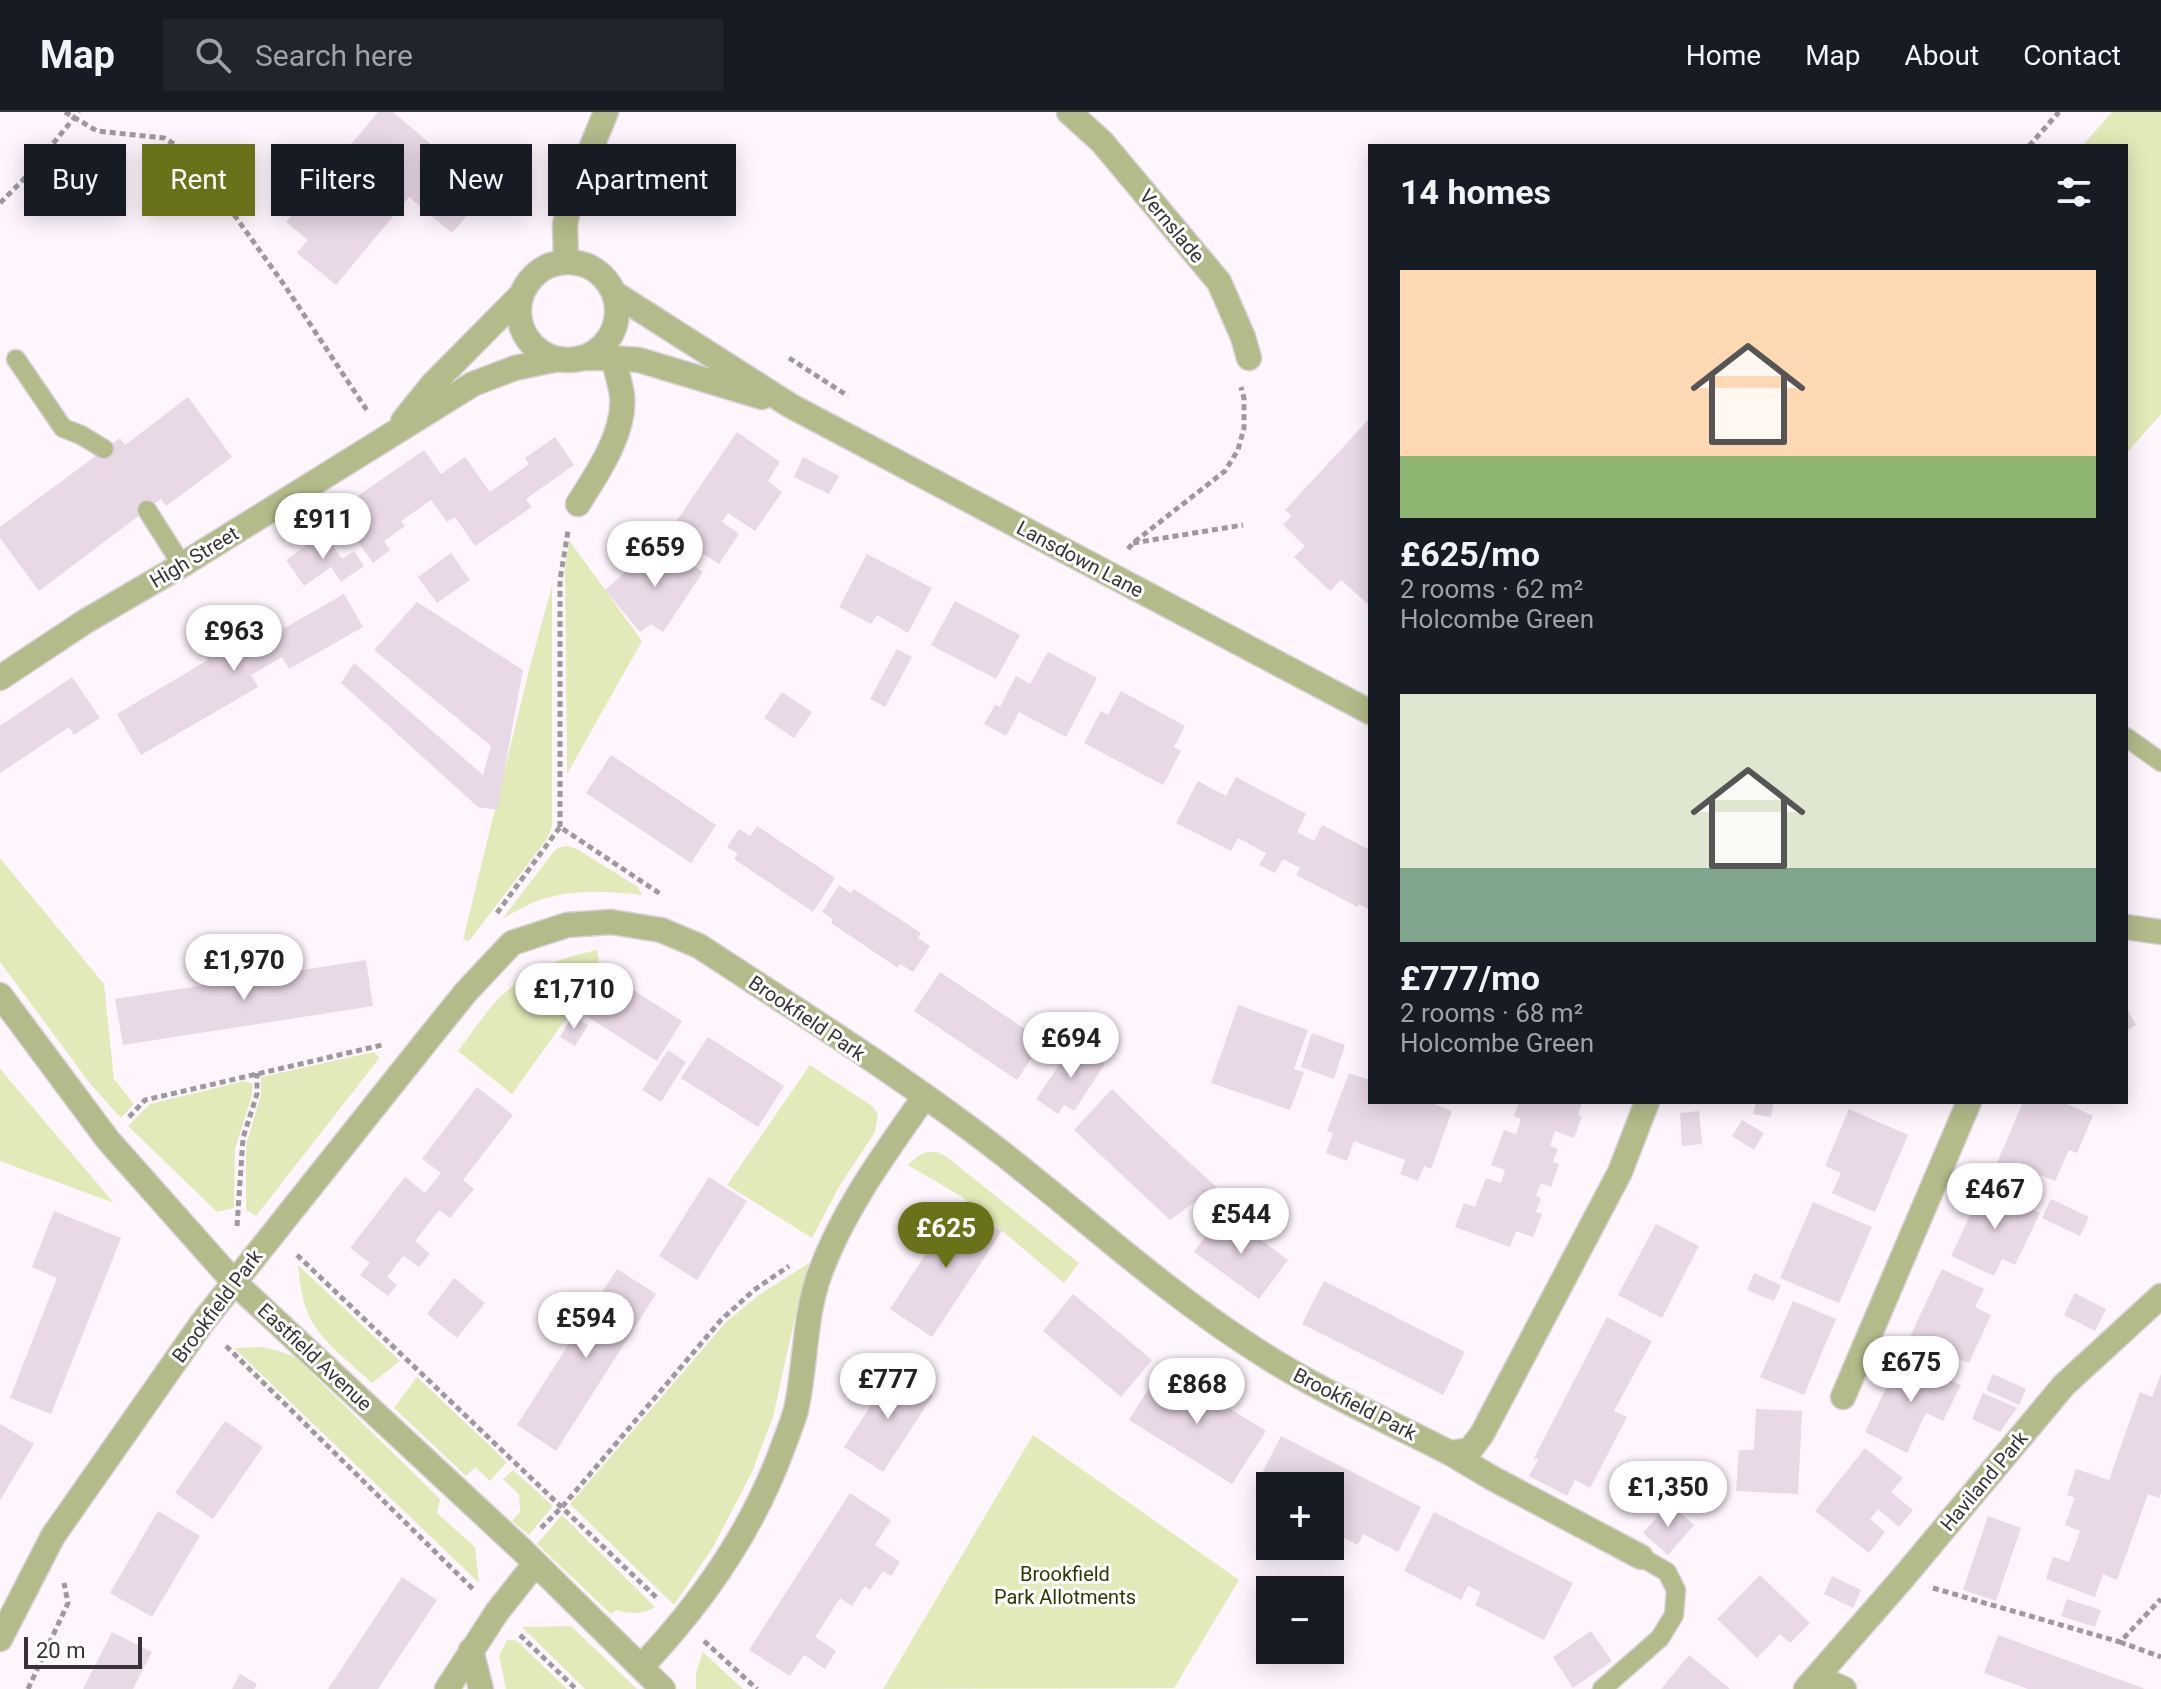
<!DOCTYPE html>
<meta charset="utf-8">
<style>
:root{--surface:#171b24;--page:#20242c;--text:#f1f3f6;--muted:#9ea1a6;--line:#363941;--accent:#697119}
body{margin:0;font-family:Roboto,sans-serif;background:var(--page);color:var(--text);height:100vh;display:flex;flex-direction:column;font-size:30px;white-space:nowrap}
*{box-sizing:border-box;margin:0}
p{font-size:26px;color:var(--muted)}
.icon{flex:none;width:44px;height:44px;fill:none;stroke:currentColor;stroke-width:2;stroke-linecap:round;stroke-linejoin:round}
.map{position:relative;flex:1;overflow:hidden}
.drawer{position:absolute;left:1368px;top:32px;width:760px;height:960px;display:flex;flex-direction:column;background:var(--surface);border-radius:0px;box-shadow:0 4px 20px #0003}
.drawer>*{flex:none}
.top-card{position:absolute;left:24px;top:32px;width:760px;height:72px;display:flex;gap:16px}
.buttons{position:absolute;left:1256px;top:1360px;display:grid;gap:16px}
.buttons a{display:grid;place-items:center;width:88px;height:88px;border-radius:0px;background:var(--surface);box-shadow:0 4px 20px #0003;font-size:40px}
.scale{position:absolute;left:24px;bottom:20px;width:118px;box-sizing:border-box;padding-left:8px;border:4px solid #383237;border-top:0;font-size:22px;line-height:28px;white-space:nowrap;color:#383237;-webkit-text-stroke:6px #fff;paint-order:stroke}
.price{position:absolute;translate:-50% -68px;padding:0 18px;border-radius:28px;background:#fff;color:#222;font-size:26px;line-height:52px;filter:drop-shadow(0 2px 4px #0008)}
.price::after{content:'';position:absolute;left:50%;top:48px;width:24px;height:18px;margin-left:-12px;background:inherit;clip-path:polygon(0 0,100% 0,50% 100%)}
.price.on{background:var(--accent);color:#fff}
ul{padding:0;list-style:none}
li{display:grid;align-content:center;gap:16px;height:424px;padding:0 32px}
li span{display:grid;place-items:center;height:248px;border-radius:0px;color:#555}
li>.icon{margin-inline-start:auto}
span .icon{width:144px;height:144px;fill:#fffc;stroke-width:1}
li b{font-size:34px}
h2{display:flex;justify-content:space-between;align-items:center;height:96px;padding:0 32px;font-size:34px}
.pill{padding:0 28px;border-radius:0px;background:var(--surface);box-shadow:0 4px 20px #0003;font-size:28px;line-height:72px}
.pill.on{background:var(--accent);color:#fff}
header{display:flex;align-items:center;gap:48px;box-sizing:border-box;height:112px;padding:0 40px;background:var(--surface);border-bottom:2px solid var(--line)}
header strong{font-size:38px}
nav{display:flex;gap:44px;margin-inline-start:auto;font-size:28px}
.search{width:560px;height:72px;background:var(--page);display:flex;align-items:center;gap:20px;box-sizing:border-box;padding:0 28px;border-radius:0px;color:var(--muted);font-size:30px}
.map>svg:first-child{display:block}
.green{fill:#e3eab9}
.building{fill:#e9d8e6}
.lines{fill:none;stroke-linecap:round;stroke-linejoin:round}
.service-casing{stroke:#dbd2d9;stroke-width:21}
.minor-casing{stroke:#dbd2d9;stroke-width:27}
.tertiary-casing{stroke:#dbd2d9;stroke-width:27}
.path{stroke:#a0989f;stroke-width:5;stroke-dasharray:6 4;stroke-linecap:butt}
.service{stroke:#b4bb8a;stroke-width:18}
.minor{stroke:#b4bb8a;stroke-width:24}
.tertiary{stroke:#b4bb8a;stroke-width:24}
.labels{text-anchor:middle;stroke-width:6;stroke-linejoin:round;paint-order:stroke}
.street-label{font-size:20px;fill:#383237;stroke:#fff}
.park-label{font-size:20px;fill:#313600;stroke:#fff}
</style>
<header>
<strong>Map</strong>
<div class="search"><svg class="icon" aria-label="search" viewBox="0 0 24 24"><circle cx="10" cy="10" r="6"/><path d="M15 15l6 6"/></svg>Search here</div>
<nav><a>Home</a><a>Map</a><a>About</a><a>Contact</a></nav>
</header>
<div class="map">
<svg width="2161" height="1577" viewBox="0 0 2161 1577">
<rect width="100%" height="100%" fill="#fff5fd"/>
<!-- green -->
<path class="green" d="M2112,0H2161V302L2126,342V34H2082Z
M569,428L642,529L567,662L565,458Z
M552,474V715L547,727L469,829L463,828L530,554Z
M568,734L577,737L638,775L642,783C608,779 576,777 543,787C529,791 516,800 503,806L555,738L561,735Z
M0,746L104,872L114,967L134,992L121,1006L92,974L0,850Z
M597,838L600,859L512,982L458,939C472,921 485,900 501,884C528,859 561,845 597,838Z
M374,940L379,945L377,949L256,1104L246,1098V1034L261,982V965Z
M810,953L872,994L878,1002L875,1020L840,1073L812,1126L727,1073Z
M0,956L6,964L114,1091L0,1049Z
M244,969L253,972L251,986L235,1037L234,1096L217,1100L128,1014L150,992Z
M927,1040H937L947,1045L1079,1151L1064,1171L962,1085L908,1053L918,1044Z
M809,1151L799,1187L773,1305L752,1360L713,1435L674,1493L570,1392L726,1210L759,1183Z
M298,1153L400,1249L372,1271C353,1253 323,1231 311,1208C302,1191 300,1172 298,1153Z
M261,1235L279,1239L295,1245L440,1387L437,1401L475,1435L479,1471L234,1236Z
M417,1265L507,1350L490,1369L475,1355L466,1364L394,1296Z
M1033,1323L1239,1468L1174,1576L883,1577Z
M513,1358L553,1394L529,1423L512,1409L520,1400L519,1382L503,1367Z
M562,1403L655,1495C642,1503 630,1502 616,1498L611,1502L537,1432Z
M571,1514L637,1577H585L522,1515Z
M507,1528H514L518,1530L567,1577H506L499,1544Z
M703,1540L743,1577H696V1561Z"/>
<!-- building -->
<path class="building" d="M378,0H393L487,80L452,121L409,85L336,173L297,141L308,128L286,110Z
M188,285L232,345L166,394L161,387L39,479L0,426V415L120,326L125,333Z
M1370,306V494L1341,468L1330,479L1294,445L1305,434L1283,413L1291,404L1285,398Z
M737,320L780,350L768,369L782,380L755,419L728,401L722,410L739,422L719,452L702,441L696,447L665,426Z
M555,325L574,353L526,387L532,395L475,434L455,405L447,410L431,388L401,409L405,414L384,429L390,438L373,451L336,399L424,338L441,362L465,345L490,380L529,352L525,346Z
M803,345L839,364L829,382L794,365Z
M324,421L342,447L354,439L364,454L341,470L331,455L304,474L286,448Z
M660,431L703,460L663,520L651,512L640,520L605,478L636,451L642,458Z
M451,441L470,468L437,491L418,465Z
M867,442L932,476L908,521L877,503L871,512L839,495Z
M344,482L363,515L289,557L282,545L251,563L258,575L141,643L117,602L208,548L206,544L273,505L281,518Z
M955,489L1020,523L996,567L931,533Z
M417,490L523,558L497,698L478,695L341,571L354,551L483,663L491,634L374,538Z
M897,537L912,545L885,595L870,587Z
M1048,540L1097,566L1066,625L1019,600L1006,624L984,612L995,593L1000,595L1016,564L1030,572Z
M72,565L100,606L74,623L69,615L0,661V614Z
M1121,579L1185,614L1174,635L1181,639L1163,673L1084,631L1101,599L1108,603Z
M782,580L812,600L794,626L764,606Z
M611,643L716,713L691,751L586,681Z
M1236,665L1306,702L1297,720L1314,729L1322,713L1370,738V798L1359,792L1358,795L1296,763L1300,756L1283,747L1275,761L1259,753L1266,741L1238,726L1231,739L1176,711L1198,669L1226,684Z
M757,714L835,766L813,800L734,747L738,742L727,735L739,717L750,724Z
M839,773L851,781L854,777L921,821L918,826L930,834L913,860L900,852L898,856L831,811L833,807L822,800Z
M366,848L373,894L123,933L115,887Z
M605,860L682,909L657,949L580,900Z
M940,860L1043,929L1017,968L914,899Z
M1238,893L1308,918L1294,957L1304,960L1290,998L1211,971Z
M2126,895L2136,913L2126,919Z
M573,903L588,913L575,934L560,925Z
M1312,921L1345,933L1334,967L1301,955Z
M708,925L784,974L758,1015L681,966Z
M1074,931L1105,952L1074,999L1064,993L1058,1002L1036,987Z
M668,938L686,950L661,990L642,978Z
M1349,961L1370,968V990H1429L1452,999L1431,1057L1424,1054L1418,1069L1400,1062L1405,1048L1354,1029L1347,1049L1326,1041L1333,1021L1327,1019Z
M477,975L513,1003L463,1068L474,1077L450,1106L439,1098L415,1129L430,1142L419,1155L403,1144L387,1165L397,1173L388,1184L360,1163L370,1151L350,1136L405,1065L425,1081L441,1061L422,1047Z
M1112,977L1151,1015L1225,1083L1200,1086L1170,1108L1074,1018Z
M1519,990H1578L1582,991L1578,1003L1582,1004L1574,1026L1555,1019L1550,1034L1558,1037L1553,1050L1559,1052L1551,1075L1541,1071L1536,1084L1541,1086L1536,1100L1542,1102L1533,1125L1516,1119L1510,1135L1455,1115L1464,1091L1475,1095L1486,1066L1501,1071L1505,1058L1491,1053L1504,1018L1516,1022L1521,1007L1514,1004Z
M1756,990H1774L1771,1005L1753,1002Z
M2023,990H2063L2093,1004L2077,1041L2069,1038L2055,1069L2041,1063L2038,1069L1997,1051Z
M1849,997L1908,1023L1875,1100L1832,1081L1841,1061L1825,1054Z
M1699,999L1702,1032L1682,1034L1680,1001Z
M1742,1008L1764,1021L1754,1038L1732,1024Z
M709,1065L747,1089L697,1168L659,1144Z
M1985,1071L2028,1092L2026,1095L2040,1101L2015,1153L2002,1147L1994,1164L1951,1144Z
M2051,1087L2089,1105L2080,1124L2042,1106Z
M1813,1090L1872,1115L1839,1191L1780,1166Z
M959,1091L1002,1119L932,1225L890,1197Z
M54,1099L121,1126L51,1302L10,1286L57,1166L32,1155Z
M1223,1100L1288,1148L1259,1187L1194,1140Z
M1656,1112L1699,1134L1662,1206L1618,1183Z
M617,1157L656,1182L556,1339L517,1313Z
M1942,1157L1984,1177L1975,1195L1991,1203L1969,1251L1952,1244L1949,1250L1907,1231Z
M1754,1161L1781,1173L1774,1189L1747,1178Z
M454,1166L485,1191L457,1226L427,1202Z
M1324,1169L1465,1240L1443,1283L1302,1212Z
M2075,1181L2106,1197L2095,1219L2064,1203Z
M1073,1182L1152,1248L1121,1285L1043,1219Z
M1793,1189L1836,1207L1804,1283L1760,1265Z
M1607,1205L1652,1229L1614,1299L1627,1305L1590,1376L1575,1368L1567,1384L1529,1364L1538,1348L1534,1346Z
M1901,1245L1961,1273L1943,1309L1926,1301L1907,1341L1865,1320Z
M1162,1255L1266,1319L1232,1372L1129,1308Z
M894,1258L933,1283L883,1360L844,1335Z
M1993,1262L2026,1277L2019,1293L1986,1278Z
M2161,1262V1381L2159,1386L2148,1382L2117,1468L2103,1462L2095,1485L2046,1467L2053,1445L2069,1450L2080,1419L2065,1413L2075,1386L2067,1383L2076,1357L2109,1368L2140,1280L2152,1285Z
M1983,1281L2017,1296L2000,1320L1972,1307Z
M1756,1297L1802,1299L1798,1382L1736,1379L1739,1338H1754Z
M225,1309L263,1335L213,1407L175,1381Z
M0,1312L34,1332L0,1388Z
M1281,1324L1421,1395L1398,1440L1363,1422L1358,1433L1330,1419V1374H1268L1258,1369Z
M1865,1336L1903,1366L1891,1380L1913,1398L1899,1415L1878,1397L1870,1407L1885,1420L1869,1441L1815,1399Z
M850,1381L891,1408L875,1433L900,1450L891,1464L883,1459L870,1478L865,1474L852,1494L840,1486L815,1525L836,1539L825,1557L804,1543L790,1564L749,1538Z
M1669,1391L1694,1413L1668,1443L1643,1421Z
M158,1399L200,1424L152,1505L110,1481Z
M1434,1400L1573,1471L1544,1528L1475,1493L1481,1480L1468,1474L1461,1488L1404,1459Z
M1988,1404L2021,1416L1996,1489L1963,1478Z
M1760,1463L1810,1511L1790,1531L1780,1522L1757,1546L1717,1507Z
M1832,1464L1861,1478L1853,1496L1824,1482Z
M402,1465L437,1488L387,1563L378,1577H328Z
M2067,1487L2101,1498L2095,1515L2061,1504Z
M1591,1519L1612,1549L1573,1576L1553,1545Z
M112,1520L152,1540L133,1577H83Z
M1998,1523L2145,1577H2028L1984,1561Z
M1689,1543L1730,1577H1661Z
M240,1562L257,1572L254,1577H232Z"/>
<g class="lines">
<!-- service casing -->
<g class="service-casing">
<path id="service" d="M16,247L63,316L81,323L104,337
M147,398L182,453
M2126,625L2161,650
M1602,1577L1660,1526L1674,1503L1676,1478L1667,1460L1641,1445"/>
</g>
<!-- minor casing -->
<g class="minor-casing">
<path id="minor" d="M1069,0L1102,30L1219,170L1243,225L1249,246
M566,149L565,112L571,85L606,0
M578,392C597,362 626,320 622,283C620,270 616,258 613,246
M0,883L108,1028L234,1170L521,1437L663,1577
M1843,1285L1969,990
M1450,1341L1492,1366L1641,1445
M0,1527L53,1424L202,1211L432,922L466,880L512,831L567,813L611,810L661,818L699,834C795,897 893,958 985,1028C1074,1096 1158,1175 1253,1236C1315,1277 1384,1307 1450,1341L1470,1338L1482,1322L1620,1060L1647,990
M471,1538L481,1577
M641,1555C702,1491 754,1416 784,1332C788,1321 793,1309 796,1298C806,1253 804,1204 820,1161C844,1096 886,1040 925,984
M1817,1565L1844,1577
M447,1577L497,1500L535,1452
M1806,1577L1902,1467L2064,1273L2161,1184"/>
</g>
<!-- tertiary casing -->
<g class="tertiary-casing">
<path id="tertiary" d="M519 199a49 49 0 1 1 98 0a49 49 0 1 1-98 0Z
M614,181L791,294L1370,600
M580,246H613L639,248L762,285
M403,309L432,273L521,183
M0,566L86,509L182,453L473,272L515,256L558,247
M2126,815L2161,820"/>
</g>
<!-- path -->
<path class="path" d="M65,0L97,19L164,26L181,36L195,48L285,174L368,300
M2029,34L2059,0
M0,91L23,68L79,0
M789,246L848,284
M1133,431L1243,413
M1128,437L1133,431L1225,359L1238,338L1244,316V286L1241,275
M560,715V468L568,419
M497,801L560,715L662,783
M129,1005L145,988L382,933
M237,1114L243,1026L257,982V961
M297,1143L658,1487
M226,1234L475,1479
M541,1416L562,1395L721,1208L754,1178L789,1154
M1933,1476L2120,1530L2161,1487
M520,1523L576,1577
M704,1529L757,1577
M2120,1530L2161,1545
M28,1577L68,1491L64,1471"/>
<!-- service -->
<use href="#service" class="service"/>
<!-- minor -->
<use href="#minor" class="minor"/>
<!-- tertiary -->
<use href="#tertiary" class="tertiary"/>
</g>
<g class="labels">
<!-- street labels -->
<g class="street-label">
<text transform="translate(1172 114) rotate(50)" y="7">Vernslade</text>
<text transform="translate(194 445) rotate(-31)" y="7">High Street</text>
<text transform="translate(1080 447) rotate(28)" y="7">Lansdown Lane</text>
<text transform="translate(807 906) rotate(34)" y="7">Brookfield Park</text>
<text transform="translate(217 1194) rotate(-53)" y="7">Brookfield Park</text>
<text transform="translate(315 1245) rotate(43)" y="7">Eastfield Avenue</text>
<text transform="translate(1355 1292) rotate(27)" y="7">Brookfield Park</text>
<text transform="translate(1984 1369) rotate(-50)" y="7">Haviland Park</text>
</g>
<!-- park labels -->
<g class="park-label">
<text x="1065" y="1469">Brookfield<tspan x="1065" dy="23">Park Allotments</tspan></text>
</g>
</g>
</svg>
<div class="buttons">
<a>+</a>
<a>−</a>
</div>
<div class="scale">20 m</div>
<b class="price" style="left:323px;top:449px">£911</b>
<b class="price" style="left:655px;top:477px">£659</b>
<b class="price" style="left:234px;top:561px">£963</b>
<b class="price" style="left:244px;top:890px">£1,970</b>
<b class="price" style="left:574px;top:919px">£1,710</b>
<b class="price" style="left:1071px;top:968px">£694</b>
<b class="price" style="left:1995px;top:1119px">£467</b>
<b class="price" style="left:1241px;top:1144px">£544</b>
<b class="price on" style="left:946px;top:1158px">£625</b>
<b class="price" style="left:586px;top:1248px">£594</b>
<b class="price" style="left:1911px;top:1292px">£675</b>
<b class="price" style="left:888px;top:1309px">£777</b>
<b class="price" style="left:1197px;top:1314px">£868</b>
<b class="price" style="left:1668px;top:1417px">£1,350</b>
<div class="top-card">
<a class="pill">Buy</a>
<a class="pill on">Rent</a>
<a class="pill">Filters</a>
<a class="pill">New</a>
<a class="pill">Apartment</a>
</div>
<section class="drawer">
<h2>14 homes<svg class="icon" aria-label="filters" viewBox="0 0 24 24"><path d="M4 7h16M4 17h16"/><circle cx="9" cy="7" r="2"/><circle cx="15" cy="17" r="2"/></svg></h2>
<ul>
<li><span style="background:linear-gradient(#ffd9b3 75%,#8fb573 0)"><svg class="icon" aria-label="home" viewBox="0 0 24 24"><path d="M3 11l9-7 9 7M6 9v11h12V9"/></svg></span><div><b>£625/mo</b><p>2 rooms · 62 m²</p><p>Holcombe Green</p></div></li>
<li><span style="background:linear-gradient(#dfe7d0 70%,#7fa58c 0)"><svg class="icon" aria-label="home" viewBox="0 0 24 24"><path d="M3 11l9-7 9 7M6 9v11h12V9"/></svg></span><div><b>£777/mo</b><p>2 rooms · 68 m²</p><p>Holcombe Green</p></div></li>
</ul>
</section>
</div>
